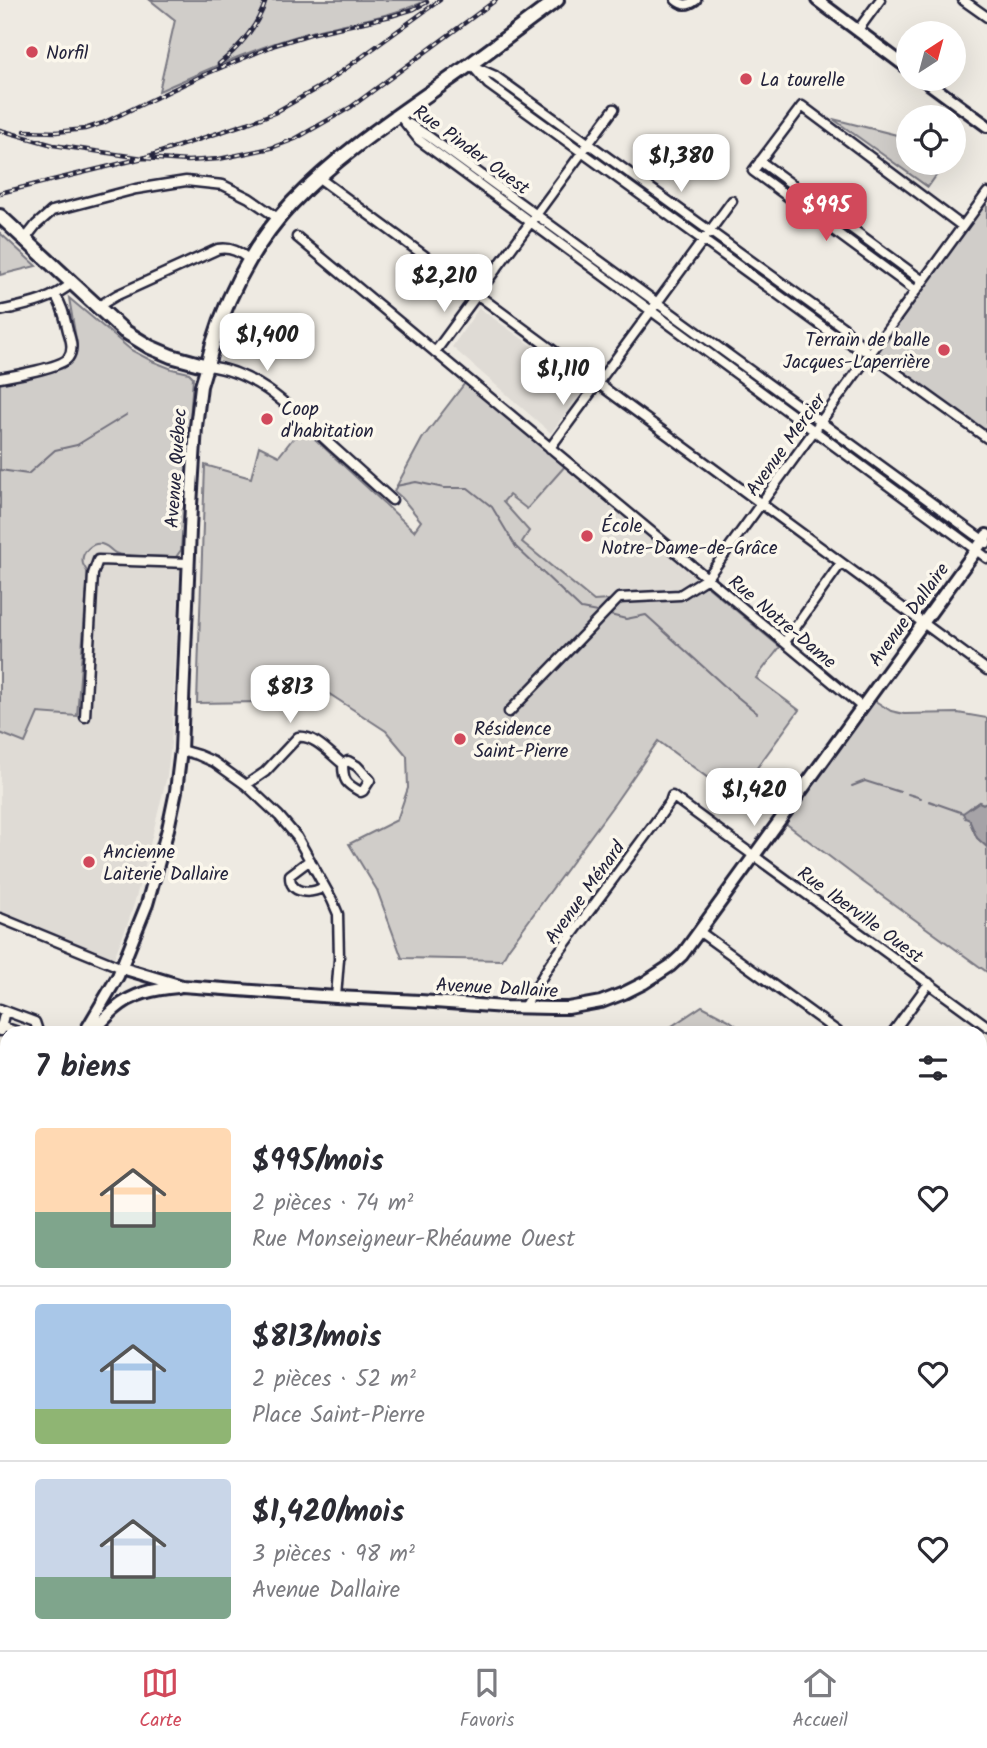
<!DOCTYPE html>
<html lang="fr">
<meta charset="utf-8">
<style>
:root{--surface:#fff;--page:#f2f2f3;--text:#2b2b33;--muted:#7c7c81;--line:#e1e1e2;--accent:#d1495b}
body{margin:0;font-family:Kalam,sans-serif;background:var(--page);color:var(--text);height:100vh;display:flex;flex-direction:column;font-size:26px;white-space:nowrap}
*{box-sizing:border-box;margin:0}
p{font-size:23px;color:var(--muted)}
.icon{flex:none;width:38px;height:38px;fill:none;stroke:currentColor;stroke-width:2;stroke-linecap:round;stroke-linejoin:round}
.map{position:relative;flex:1;overflow:hidden}
.side{position:absolute;left:0px;top:1026px;width:987px;height:625px;display:flex;flex-direction:column;background:var(--surface);border-radius:21px 21px 0 0;box-shadow:0 7px 28px #0002}
.side>*{flex:none}
.needle{width:46px;rotate:36deg}
.tools{position:absolute;left:896px;top:21px;display:grid;gap:14px}
.tools a{display:grid;place-items:center;width:70px;height:70px;border-radius:50%;background:var(--surface);box-shadow:0 7px 28px #0002;font-size:35px}
.price{position:absolute;translate:-50% -60px;padding:0 16px;border-radius:14px;background:#fff;color:#222;font-size:23px;line-height:46px;filter:drop-shadow(0 2px 4px #0008)}
.price::after{content:'';position:absolute;left:50%;top:42px;width:21px;height:16px;margin-left:-10px;background:inherit;clip-path:polygon(0 0,100% 0,50% 100%)}
.price.selected{background:var(--accent);color:#fff}
ul{padding:0;list-style:none}
li{display:flex;align-items:center;gap:21px;height:175px;padding:0 35px}
li+li{border-top:2px solid var(--line)}
li span{display:grid;place-items:center;flex:none;width:196px;height:140px;border-radius:7px;color:#555}
li>.icon{margin-inline-start:auto}
span .icon{width:84px;height:84px;fill:#fffc;stroke-width:1}
li b{font-size:30px}
h2{display:flex;justify-content:space-between;align-items:center;height:84px;padding:0 35px;font-size:30px}
.tabs{display:flex;justify-content:space-around;align-items:center;height:98px;border-top:2px solid var(--line);background:var(--surface);font-size:19px;color:var(--muted)}
.tabs a{display:grid;justify-items:center;gap:4px}
.tabs .selected{color:var(--accent)}
.map>svg:first-child{display:block}
.built{fill:#dfdbd5}
.green{fill:#d0cdc9;stroke:#797882;stroke-width:2}
.water{fill:#a6a3a7;stroke:#716f7c;stroke-width:2}
.lines{fill:none;stroke-linecap:round;stroke-linejoin:round}
.stream{stroke:#716f7c;stroke-width:2}
.minor-casing{stroke:#22223b;stroke-width:13}
.tertiary-casing{stroke:#22223b;stroke-width:16}
.secondary-casing{stroke:#22223b;stroke-width:18}
.minor{stroke:#fbf7ec;stroke-width:8}
.tertiary{stroke:#fbf7ec;stroke-width:10}
.secondary{stroke:#fbf7ec;stroke-width:12}
.rail-casing{stroke:#22223b;stroke-width:4.5}
.rail{stroke:#fbf7ec;stroke-width:2;stroke-dasharray:5;stroke-linecap:butt}
.poi-dot{fill:#d1495b;stroke:#fbf7ec;stroke-width:2.5}
.labels{text-anchor:middle;stroke-width:7;stroke-linejoin:round;paint-order:stroke}
.poi-label{font-size:19px;fill:#22223b;stroke:#fbf7ec;text-anchor:start}
.street-label{font-size:19px;fill:#22223b;stroke:#fbf7ec}
</style>
<div class="map">
<svg width="987" height="1650" viewBox="0 0 987 1650">
<rect width="100%" height="100%" fill="#eeeae2"/>
<filter id="ink" filterUnits="userSpaceOnUse"><feTurbulence type="fractalNoise" baseFrequency=".0143" numOctaves="2"/><feDisplacementMap in="SourceGraphic" scale="14" xChannelSelector="R" yChannelSelector="G"/><feConvolveMatrix kernelMatrix="1 2 1 2 8 2 1 2 1" color-interpolation-filters="sRGB"/></filter>
<g filter="url(#ink)">
<!-- built -->
<path class="built" d="M479,308L587,385L551,433L452,347Z
M566,465L702,582L680,595L594,601L522,542L503,502L509,495L528,509Z
M98,544H103L112,551L179,555L181,550L171,744L167,776L142,877L129,920L114,958L43,929L0,915V733L25,743L38,713L77,715L88,574L83,563V556L86,551L92,546Z
M6,1480L7,1643H424L431,1650H0V1489Z"/>
<!-- green -->
<path class="green" d="M150,0H428C389,18 345,22 304,34C254,48 207,70 159,91L175,20Z
M833,119L897,135L906,123L908,124V163H945L928,187Z
M987,194V435L873,352Z
M0,233L36,266L0,275Z
M69,298L131,350L152,361L172,369L189,373L193,377L181,550L176,557H169C156,556 129,557 118,554C112,553 110,547 104,545C93,540 80,553 83,564C84,567 87,570 88,574L77,716L38,713L25,743L0,733V383L63,368L73,360L77,345Z
M465,383L566,465L527,509L509,495L503,502L529,531L522,542L594,601L680,595L702,582L780,647L756,678L799,710L735,798L658,741L615,803L508,949L502,960L402,958L377,890L349,844L397,820L408,788L407,756L386,731L311,682L261,702L197,703L205,465L251,478L259,446L279,456L302,427L414,531L421,521L402,498L394,491L422,439Z
M869,697L891,711L904,714L958,713L987,718V802L983,804L979,802L969,809L968,819L971,820L970,822L977,838L987,847V972L859,879L780,819Z
M702,1006L729,1020L745,1032H663Z
M980,1305L987,1310V1358L980,1356Z
M4,1350H7V1481H6L0,1489V1367Z"/>
<!-- water -->
<path class="water" d="M979,802L983,804L987,802V847L977,838L970,822V820L965,818L963,813Z"/>
<g class="lines">
<!-- stream -->
<path class="stream" d="M0,470L28,474L55,450L77,445L126,415
M396,486L416,482L444,488H468L492,507L516,547L581,609L597,612
M610,615L626,619L646,615L729,690L757,713
M852,786L865,781L900,792
M908,794L921,798
M929,801L963,813"/>
<!-- minor casing -->
<g class="minor-casing">
<path id="minor" d="M676,0C683,6 688,6 696,0
M963,0L987,17
M858,30L880,0
M470,65L495,76L844,328L870,354L987,438
M475,69L488,84L838,338L863,350
M399,115L419,140L987,558
M409,124L428,136L987,543
M760,161L923,281
M319,178L987,670
M297,237L862,707
M25,239L36,225L52,211L136,189L186,181L223,185L249,198L279,219
M916,291L753,171L802,106L962,226
M97,307L117,295L218,249C232,247 239,252 250,260
M0,311C26,305 51,301 72,283
M435,352L614,109
M207,366C258,371 296,413 332,446C352,464 372,482 392,500
M0,378C12,376 62,367 68,358C74,350 71,340 68,331C65,319 63,306 55,295
M550,448L732,201
M785,642L841,563
M509,712L619,598L680,595L707,578L987,193
M85,717L93,574L98,560L189,563
M181,750L198,755L214,762L246,785L279,816L297,837L332,900L338,914L339,959L336,997
M348,761L357,766L370,780L363,791L361,792C346,784 343,781 343,764Z
M246,785L265,772L298,737C315,735 330,754 343,764
M310,860L290,875C289,895 311,894 324,887
M0,918L122,968
M700,932L838,1032
M524,1007L550,964L654,824L670,802L672,796L987,1026
M0,1009L35,1022L37,1028L36,1032
M0,1026L18,1032
M0,1031L5,1011
M893,1032L929,983
M0,1077L7,1079
M980,1135L987,1140
M0,1246L7,1248
M980,1285L987,1290
M0,1340L7,1342
M980,1474L987,1479
M980,1578L987,1569
M980,1586L987,1591
M0,1595L7,1596
M877,1643L895,1650
M928,1650L933,1643"/>
</g>
<!-- tertiary casing -->
<g class="tertiary-casing">
<path id="tertiary" d="M817,0L908,68
M923,79L987,126
M122,968L182,986L336,997L420,1001L505,1007L551,1008H568L601,1002L624,993L644,983L670,966L682,955L987,535
M85,1032L118,976L147,904L168,829L176,791L181,750L191,505L196,427L201,386L207,366
M91,1032C100,1025 107,1016 115,1009C133,993 155,989 178,987
M0,1142L7,1134"/>
</g>
<!-- secondary casing -->
<g class="secondary-casing">
<path id="secondary" d="M0,216L124,331L150,347L171,356L207,366C221,306 250,248 292,203C344,148 410,108 472,63C500,43 528,21 557,0"/>
</g>
<!-- minor -->
<use href="#minor" class="minor"/>
<!-- tertiary -->
<use href="#tertiary" class="tertiary"/>
<!-- secondary -->
<use href="#secondary" class="secondary"/>
<!-- rail casing -->
<g class="rail-casing">
<path id="rail" d="M219,64C240,47 258,26 266,0
M0,130L53,145L143,158L188,161L219,159L271,148L295,139L351,107L496,0
M25,131L56,132L85,129L103,123L201,76L275,45L310,34L391,16L414,9L427,2
M0,193L143,158L248,123L274,113L323,85L440,0"/>
</g>
<!-- rail -->
<use href="#rail" class="rail"/>
</g>
</g>
<!-- markers -->
<g class="poi-dot">
<circle cx="32" cy="52" r="7"/>
<circle cx="746" cy="79" r="7"/>
<circle cx="944" cy="350" r="7"/>
<circle cx="267" cy="419" r="7"/>
<circle cx="587" cy="536" r="7"/>
<circle cx="460" cy="739" r="7"/>
<circle cx="89" cy="862" r="7"/>
</g>
<g class="labels">
<!-- poi labels -->
<g class="poi-label">
<text x="46" y="59">Norfil</text>
<text x="760" y="86">La tourelle</text>
<text x="930" y="346" text-anchor="end">Terrain de balle<tspan x="930" dy="22">Jacques-Laperrière</tspan></text>
<text x="281" y="415">Coop<tspan x="281" dy="22">d'habitation</tspan></text>
<text x="601" y="532">École<tspan x="601" dy="22">Notre-Dame-de-Grâce</tspan></text>
<text x="474" y="735">Résidence<tspan x="474" dy="22">Saint-Pierre</tspan></text>
<text x="103" y="858">Ancienne<tspan x="103" dy="22">Laiterie Dallaire</tspan></text>
</g>
<!-- street labels -->
<g class="street-label">
<text transform="translate(472 149) rotate(36)" y="7">Rue Pinder Ouest</text>
<text transform="translate(785 444) rotate(-54)" y="7">Avenue Mercier</text>
<text transform="translate(175 468) rotate(-86)" y="7">Avenue Québec</text>
<text transform="translate(908 614) rotate(-54)" y="7">Avenue Dallaire</text>
<text transform="translate(783 621) rotate(40)" y="7">Rue Notre-Dame</text>
<text transform="translate(584 892) rotate(-54)" y="7">Avenue Ménard</text>
<text transform="translate(861 914) rotate(36)" y="7">Rue Iberville Ouest</text>
<text transform="translate(497 987) rotate(3)" y="7">Avenue Dallaire</text>
</g>
</g>
</svg>
<div class="tools">
<a><svg class="needle" viewBox="-14 -14 28 28"><path d="M0-13l5 13h-10z" fill="#e53935"/><path d="M0 13l5-13h-10z" fill="#7c7c81"/></svg></a>
<a><svg class="icon" aria-label="locate" viewBox="0 0 24 24"><circle cx="12" cy="12" r="6"/><path d="M12 2v4M12 18v4M2 12h4M18 12h4"/></svg></a>
</div>
<b class="price" style="left:681px;top:194px">$1,380</b>
<b class="price selected" style="left:826px;top:243px">$995</b>
<b class="price" style="left:444px;top:314px">$2,210</b>
<b class="price" style="left:267px;top:373px">$1,400</b>
<b class="price" style="left:563px;top:407px">$1,110</b>
<b class="price" style="left:290px;top:725px">$813</b>
<b class="price" style="left:754px;top:828px">$1,420</b>
<section class="side">
<h2>7 biens<svg class="icon" aria-label="filters" viewBox="0 0 24 24"><path d="M4 7h16M4 17h16"/><circle cx="9" cy="7" r="2"/><circle cx="15" cy="17" r="2"/></svg></h2>
<ul>
<li><span style="background:linear-gradient(#ffd9b3 60%,#7fa58c 0)"><svg class="icon" aria-label="home" viewBox="0 0 24 24"><path d="M3 11l9-7 9 7M6 9v11h12V9"/></svg></span><div><b>$995/mois</b><p>2 pièces · 74 m²</p><p>Rue Monseigneur-Rhéaume Ouest</p></div><svg class="icon" aria-label="heart" viewBox="0 0 24 24"><path d="M12 20l-8-8c-3-5 5-10 8-4 3-6 11-1 8 4z"/></svg></li>
<li><span style="background:linear-gradient(#a9c7e8 75%,#8fb573 0)"><svg class="icon" aria-label="home" viewBox="0 0 24 24"><path d="M3 11l9-7 9 7M6 9v11h12V9"/></svg></span><div><b>$813/mois</b><p>2 pièces · 52 m²</p><p>Place Saint-Pierre</p></div><svg class="icon" aria-label="heart" viewBox="0 0 24 24"><path d="M12 20l-8-8c-3-5 5-10 8-4 3-6 11-1 8 4z"/></svg></li>
<li><span style="background:linear-gradient(#c9d6e8 70%,#7fa58c 0)"><svg class="icon" aria-label="home" viewBox="0 0 24 24"><path d="M3 11l9-7 9 7M6 9v11h12V9"/></svg></span><div><b>$1,420/mois</b><p>3 pièces · 98 m²</p><p>Avenue Dallaire</p></div><svg class="icon" aria-label="heart" viewBox="0 0 24 24"><path d="M12 20l-8-8c-3-5 5-10 8-4 3-6 11-1 8 4z"/></svg></li>
</ul>
</section>
</div>
<nav class="tabs">
<a class="selected"><svg class="icon" aria-label="map" viewBox="0 0 24 24"><path d="M3 6l6-2 6 2 6-2v14l-6 2-6-2-6 2zM9 4v14M15 6v14"/></svg>Carte</a>
<a><svg class="icon" aria-label="saved" viewBox="0 0 24 24"><path d="M7 4h10v16l-5-4-5 4z"/></svg>Favoris</a>
<a><svg class="icon" aria-label="home" viewBox="0 0 24 24"><path d="M3 11l9-7 9 7M6 9v11h12V9"/></svg>Accueil</a>
</nav>
